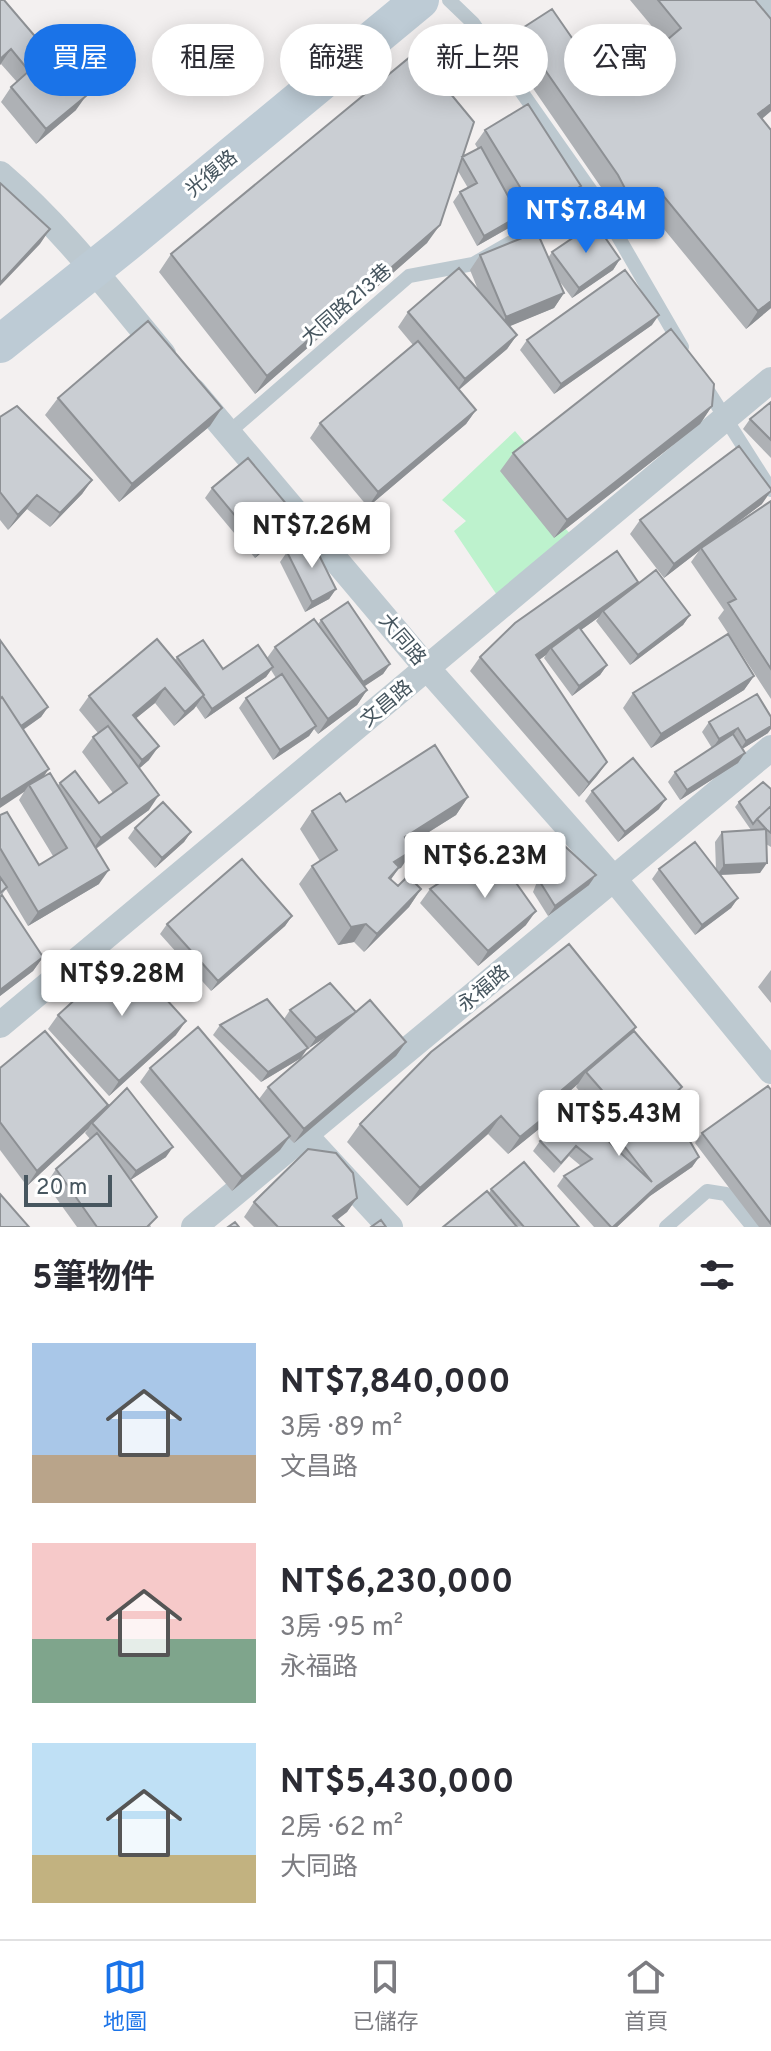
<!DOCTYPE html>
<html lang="zh-TW">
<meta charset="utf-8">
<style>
:root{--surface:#fff;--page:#f7f7f7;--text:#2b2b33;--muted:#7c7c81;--line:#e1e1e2;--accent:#1a73e8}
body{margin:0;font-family:Overpass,"Noto Sans TC",sans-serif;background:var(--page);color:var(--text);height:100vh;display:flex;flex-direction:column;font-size:30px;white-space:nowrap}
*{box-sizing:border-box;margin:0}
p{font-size:26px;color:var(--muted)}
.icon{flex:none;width:44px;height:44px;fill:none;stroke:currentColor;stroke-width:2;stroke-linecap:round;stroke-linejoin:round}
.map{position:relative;height:1227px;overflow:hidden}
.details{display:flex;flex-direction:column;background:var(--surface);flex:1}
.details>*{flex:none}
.banner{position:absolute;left:24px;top:24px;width:724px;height:72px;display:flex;gap:16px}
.scale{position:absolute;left:24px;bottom:20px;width:88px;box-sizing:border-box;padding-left:8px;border:4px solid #47565f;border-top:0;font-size:22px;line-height:28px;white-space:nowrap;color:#47565f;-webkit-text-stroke:6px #fff;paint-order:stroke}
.price{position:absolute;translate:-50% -68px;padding:0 18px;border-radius:8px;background:#fff;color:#222;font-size:26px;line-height:52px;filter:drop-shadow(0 2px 4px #0008)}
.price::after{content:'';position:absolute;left:50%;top:48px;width:24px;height:18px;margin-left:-12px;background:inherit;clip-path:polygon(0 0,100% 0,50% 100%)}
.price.active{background:var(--accent);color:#fff}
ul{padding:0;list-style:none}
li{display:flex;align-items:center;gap:24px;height:200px;padding:0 32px}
li span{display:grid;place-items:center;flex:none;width:224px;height:160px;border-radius:0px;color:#555}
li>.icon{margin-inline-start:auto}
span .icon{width:96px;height:96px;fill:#fffc;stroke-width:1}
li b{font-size:34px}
h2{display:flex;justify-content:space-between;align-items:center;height:96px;padding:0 32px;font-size:34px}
.tag{padding:0 28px;border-radius:36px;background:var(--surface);box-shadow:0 4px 20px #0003;font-size:28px;line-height:72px}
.tag.active{background:var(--accent);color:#fff}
.tabs{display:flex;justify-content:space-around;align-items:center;height:112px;border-top:2px solid var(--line);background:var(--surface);font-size:22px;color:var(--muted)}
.tabs a{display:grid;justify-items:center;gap:4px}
.tabs .active{color:var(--accent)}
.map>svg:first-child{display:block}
.green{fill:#bdf2cd}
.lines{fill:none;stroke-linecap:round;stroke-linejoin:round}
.service{stroke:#bdc9d0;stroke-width:14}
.minor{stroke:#bdc9d0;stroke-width:26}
.secondary{stroke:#bdcbd5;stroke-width:38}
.wall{fill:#aeb1b5;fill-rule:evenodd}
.shaded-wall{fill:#8d9094}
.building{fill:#caced3;stroke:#8d9094;stroke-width:2}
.labels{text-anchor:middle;stroke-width:6;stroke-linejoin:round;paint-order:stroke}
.street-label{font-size:20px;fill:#47565f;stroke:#fff}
</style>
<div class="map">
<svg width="771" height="1227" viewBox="0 0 771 1227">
<rect width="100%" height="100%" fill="#f3f0f0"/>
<!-- green -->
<path class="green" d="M515,431L535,455L516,475L576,540L501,601L454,531L466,521L442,500Z"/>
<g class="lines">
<!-- service -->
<path class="service" d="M449,0L473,23L594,195L682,347
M705,386L771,490
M228,433L409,276L473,264L594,195
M666,1227L707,1191L726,1194L753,1227"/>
<!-- minor -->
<path class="minor" d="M767,0L771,5
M0,174C62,227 111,292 163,354
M193,391L427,668L614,879L771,1071
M0,1025L771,380
M305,1135L390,1227
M194,1227L771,748"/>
<!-- secondary -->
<path class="secondary" d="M0,344L125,244L420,0"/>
</g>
<!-- wall -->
<path class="wall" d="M0,0L76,110L36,144L1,102L11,87L17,82L1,64L0,65Z
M630,0H755L771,19V111L762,119L771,129V308L746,329L645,206L618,218L605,193L506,49L518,31L608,90L665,42Z
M485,130L581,186L571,200L526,228L519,216L512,226L477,246L453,202L460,192L468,188L458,171L427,243L255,394L159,272L171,254L462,157L478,149L475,144Z
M552,252L620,259L613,270L572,298L557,278L564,293L554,308L509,326L517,335L507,349L459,390L476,410L466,424L368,507L310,438L320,423L413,345L398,327L408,312L479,292L470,270L480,255L548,258Z
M652,325L554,394L520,350L527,340Z
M58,398L210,426L119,502L45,415Z
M771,402V458L743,429L750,419Z
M712,406L700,424L554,538L500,471L513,453Z
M0,417L92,480L82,494L50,527L27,509L8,530L0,520Z
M212,488L298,518L291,528L255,558L205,498Z
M771,501V699L718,618L724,610L691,562L699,551L664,578L630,534L640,520L762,504L721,535Z
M287,552L336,589L329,599L305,612L280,562Z
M635,587L690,615L683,625L630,665L596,621L599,617L581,630L607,665L600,675L572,696L544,658L546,655L539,660L607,762L579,797L470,671L480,657Z
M321,620L390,664L383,674L364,686L367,690L357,705L318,734L314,729L309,736L273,760L239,708L246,698L276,678L271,670L266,677L205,719L196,706L174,726L155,703L136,718L149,760L139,768L149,810L96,849L99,884L28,926L6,889L1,896L43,957L33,971L0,996V815L39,865L53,856L19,800L24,792L0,640L48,707L41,717L23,730L43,777L58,785L60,783L99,803L113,793L82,752L93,737L98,733L79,710L89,696L175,660L177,657L223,669L267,658L275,647L318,624Z
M754,676L744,690L651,748L623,708L633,693Z
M709,722L768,733L742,749L738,763L680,800L668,782L675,772L712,748L702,732Z
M771,789V847L766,844L760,873L720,875L738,898L731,908L695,935L652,879L659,869L716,870L715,842L722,832L751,830L735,807L739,802Z
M592,791L659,809L618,842L585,801Z
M468,797L456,815L410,844L413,850L391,879L398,886L421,889L409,907L364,952L354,942L338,945L299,884L312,866L320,861L300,829L312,811L346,802Z
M135,828L191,832L184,842L155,868L128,838Z
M557,839L589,885L548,916L533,892L550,849Z
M430,889L526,925L478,966L420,903Z
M292,916L285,926L211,991L160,934L167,924Z
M771,970V1003L758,987Z
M290,1010L356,1012L406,1042L396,1056L294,1143L289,1138L280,1150L232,1191L140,1082L150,1068L259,1099L268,1087L329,1035L309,1048L293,1031L301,1058L261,1082L213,1035L220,1025L284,1019Z
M58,1015L176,1035L109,1096L48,1029Z
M634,1031L682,1087L672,1101L644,1125L699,1157L692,1167L650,1196L617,1227H594L557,1186L564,1176L581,1166L569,1156L554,1173L533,1151L540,1141L563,1123L562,1111L569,1101L581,1093L576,1087L578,1084L565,1095L555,1116L508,1154L488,1134L407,1206L347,1142L360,1124ZM597,1111L620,1137L613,1146L591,1121Z
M0,1068L108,1105L104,1111L166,1157L130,1180L151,1227H77L46,1184L56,1169L90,1139L85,1133L88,1129L27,1186L0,1150Z
M771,1090V1227H759L695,1143L702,1133Z
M491,1189L579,1227H443L489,1193Z
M357,1198L347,1212L337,1220L344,1227H254L244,1217L254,1202Z"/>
<!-- shaded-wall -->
<path class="shaded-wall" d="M11,49L0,65V59Z
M86,96L76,110L36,144L46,129Z
M771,104V111L746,132L758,114Z
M581,186L571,200L526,228L536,213Z
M657,188L645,206L618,218L631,200Z
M519,216L512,226L477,246L484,236Z
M440,225L427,243L255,394L267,376Z
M50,229L40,244L0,286V283Z
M620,259L613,270L572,298L579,288Z
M564,293L554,308L496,332L506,317Z
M771,301V308L746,329L758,311Z
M659,315L652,325L554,394L561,384Z
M517,335L507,349L455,393L465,379Z
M712,406L700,424L554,538L567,520Z
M222,408L210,426L119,502L132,484Z
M476,410L466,424L368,507L378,492Z
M92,480L82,494L50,527L60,513Z
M771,491L762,504L702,549L701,548L699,551L664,578L674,564Z
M37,495L27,509L8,530L18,515Z
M298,518L291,528L255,558L262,548Z
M638,582L628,596L603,611L599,617L553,650L551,648L546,655L526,669L536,655Z
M336,589L329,599L305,612L312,602Z
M690,615L683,625L630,665L638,655Z
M390,664L383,674L356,692L363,682Z
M607,665L600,675L572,696L579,686Z
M273,667L266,677L205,719L212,709Z
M754,676L744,690L651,748L661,734Z
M165,688L155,703L123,729L133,715Z
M367,690L357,705L318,734L328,719Z
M204,695L194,709L174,726L185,712Z
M48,707L41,717L11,738L18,728Z
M316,726L309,736L273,760L280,750Z
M771,726V729L768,733L739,751L746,741Z
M738,728L731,738L712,749L719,739Z
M159,746L149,760L132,775L142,760Z
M745,753L738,763L680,800L687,790Z
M607,762L597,776L579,797L589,783Z
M49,769L39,783L29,785L24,792L0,808V800Z
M159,795L149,810L91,852L101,838Z
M468,797L456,815L392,855L405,837Z
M666,799L659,809L618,842L625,832Z
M191,832L184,842L155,868L162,858Z
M413,850L401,868L398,869L387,885L394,862Z
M767,863L760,873L717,875L724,865Z
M109,870L99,884L28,926L38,912Z
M596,875L589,885L548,916L555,906Z
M421,889L409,907L364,952L377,934Z
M738,898L731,908L695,935L702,925Z
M536,911L526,925L478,966L488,951Z
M292,916L285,926L211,991L218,981Z
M366,924L354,942L338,945L351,927Z
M43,957L33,971L0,996V990Z
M356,1012L349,1022L309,1048L316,1038Z
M186,1021L176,1035L109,1096L119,1081Z
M636,1027L624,1045L586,1072L578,1084L550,1108L562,1090Z
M406,1042L396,1056L294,1143L304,1129Z
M308,1048L301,1058L261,1082L268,1072Z
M682,1087L672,1101L624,1142L634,1127Z
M568,1098L555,1116L508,1154L520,1137Z
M108,1105L98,1120L92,1123L88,1129L27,1186L37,1171Z
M501,1116L488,1134L407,1206L420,1188Z
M290,1136L280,1150L232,1191L242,1177Z
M173,1147L166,1157L129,1181L136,1171Z
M699,1157L692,1167L650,1196L617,1227H613L657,1186Z
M357,1198L347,1212L327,1227L333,1216Z"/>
<!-- building -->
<path class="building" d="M0,0H4L86,96L46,129L11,87L29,71L11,49L0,59Z
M658,0H755L771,19V104L758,114L771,130V301L758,311L657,188L631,200L618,175L518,31L552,9L608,90L681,28Z
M416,52L474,122L440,225L267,376L171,254Z
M528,104L581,186L536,213L485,130Z
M481,147L519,216L484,236L460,192L477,183L462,157Z
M0,183L50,229L0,283Z
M595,223L620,259L579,288L552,252Z
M537,232L564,293L506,317L480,255Z
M459,268L517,335L465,379L408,312Z
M625,270L659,315L561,384L527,340Z
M148,321L222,408L132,484L58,398Z
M671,329L714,384L712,406L567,520L513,453Z
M418,341L476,410L378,492L320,423Z
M771,402V440L750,419Z
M17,406L92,480L60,513L37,495L18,515L0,492V417Z
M739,446L771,489V491L674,564L640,520Z
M248,458L298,518L262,548L212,488Z
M771,501V669L728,603L736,599L701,548Z
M311,539L336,589L312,602L287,552Z
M617,551L638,582L536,655L607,762L589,783L480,657L515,623Z
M656,570L690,615L638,655L603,611Z
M348,602L390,664L363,682L321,620Z
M314,619L367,690L328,719L275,647Z
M579,627L607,665L579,686L551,648Z
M728,634L754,676L661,734L633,693Z
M157,639L204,695L185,712L165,688L133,715L159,746L142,760L89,696Z
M0,640L48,707L21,726L2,697L0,699Z
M203,640L223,669L258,645L273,667L212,709L203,696L204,695L177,657Z
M282,674L316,726L280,750L246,698Z
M757,694L771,717V726L746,741L738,728L719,739L709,722Z
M2,697L49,769L0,800V699Z
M108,726L159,795L101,838L60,783L75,771L99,803L127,783L93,737Z
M733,734L745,753L687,790L675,772Z
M435,745L468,797L405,837L413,850L394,862L399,867L389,878L398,886L408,876L421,889L377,934L366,924L351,927L312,866L337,850L312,811L340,793L346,802Z
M633,758L666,799L625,832L592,791Z
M50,773L109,870L38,912L0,848V815L7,812L39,865L67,848L29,785Z
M763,782L771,789V806L757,819L753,824L739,802Z
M163,802L191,832L162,858L135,828Z
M771,806V833L766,829L757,819Z
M766,829L767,863L724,865L722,832Z
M557,839L596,875L555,906L540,882Z
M695,842L738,898L702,925L659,869Z
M492,849L536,911L488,951L430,889Z
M242,859L292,916L218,981L167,924Z
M0,877L7,887L0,893Z
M2,895L43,957L0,990V897Z
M569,944L636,1027L562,1090L568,1098L520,1137L501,1116L420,1188L360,1124L431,1052Z
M125,954L186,1021L119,1081L58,1015Z
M330,983L356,1012L316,1038L290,1010Z
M267,999L308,1048L268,1072L220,1025Z
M370,1000L406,1042L304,1129L268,1087Z
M198,1027L290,1136L242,1177L150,1068Z
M45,1031L108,1105L37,1171L0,1122V1068Z
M634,1031L682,1087L634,1127L586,1072Z
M768,1086L771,1090V1224L702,1133Z
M127,1088L173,1147L136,1171L92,1123Z
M585,1091L603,1100L591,1121L613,1146L652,1182L618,1138L672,1110L699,1157L657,1186L613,1227H611L564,1176L592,1159L576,1146L561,1163L540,1141L570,1117L569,1101Z
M97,1133L157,1217L147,1227H97L56,1169Z
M308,1149L336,1153L353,1173L357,1198L333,1216L344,1227H278L254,1202Z
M524,1162L579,1227H524L491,1189Z
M487,1191L517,1227H443Z
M0,1194L29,1227H0Z
M381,1220L386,1227H371Z
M235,1222L239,1227H228Z"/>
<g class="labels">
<!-- street labels -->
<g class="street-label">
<text transform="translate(211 173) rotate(-40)" y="7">光復路</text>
<text transform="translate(346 304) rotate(-41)" y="7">大同路213巷</text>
<text transform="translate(403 639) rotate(50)" y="7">大同路</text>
<text transform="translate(386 703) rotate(-40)" y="7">文昌路</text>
<text transform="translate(483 988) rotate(-40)" y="7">永福路</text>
</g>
</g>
</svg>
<div class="scale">20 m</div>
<b class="price active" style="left:586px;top:255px">NT$7.84M</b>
<b class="price" style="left:312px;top:570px">NT$7.26M</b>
<b class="price" style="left:485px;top:900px">NT$6.23M</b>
<b class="price" style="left:122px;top:1018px">NT$9.28M</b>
<b class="price" style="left:619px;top:1158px">NT$5.43M</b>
<div class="banner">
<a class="tag active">買屋</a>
<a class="tag">租屋</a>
<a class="tag">篩選</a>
<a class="tag">新上架</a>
<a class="tag">公寓</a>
</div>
</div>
<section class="details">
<h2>5筆物件<svg class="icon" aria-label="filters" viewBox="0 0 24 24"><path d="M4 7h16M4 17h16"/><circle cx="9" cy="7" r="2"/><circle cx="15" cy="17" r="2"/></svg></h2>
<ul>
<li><span style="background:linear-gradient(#a9c7e8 70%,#b9a48a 0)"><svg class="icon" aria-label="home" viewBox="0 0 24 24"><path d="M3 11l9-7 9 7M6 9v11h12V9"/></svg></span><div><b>NT$7,840,000</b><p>3房 · 89 m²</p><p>文昌路</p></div></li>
<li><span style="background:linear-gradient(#f6c9c9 60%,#7fa58c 0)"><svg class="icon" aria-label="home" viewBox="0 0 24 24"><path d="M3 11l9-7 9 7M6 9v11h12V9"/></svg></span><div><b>NT$6,230,000</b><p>3房 · 95 m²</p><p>永福路</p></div></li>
<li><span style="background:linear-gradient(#bfe0f5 70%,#c2b280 0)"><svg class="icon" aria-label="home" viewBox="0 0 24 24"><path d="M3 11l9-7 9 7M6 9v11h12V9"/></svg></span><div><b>NT$5,430,000</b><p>2房 · 62 m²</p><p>大同路</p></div></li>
</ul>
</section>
<nav class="tabs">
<a class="active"><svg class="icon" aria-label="map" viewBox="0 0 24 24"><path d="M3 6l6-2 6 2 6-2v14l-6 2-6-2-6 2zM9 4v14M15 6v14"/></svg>地圖</a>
<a><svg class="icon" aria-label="saved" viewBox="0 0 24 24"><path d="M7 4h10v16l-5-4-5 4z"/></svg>已儲存</a>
<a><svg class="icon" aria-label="home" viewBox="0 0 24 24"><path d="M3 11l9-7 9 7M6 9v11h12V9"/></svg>首頁</a>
</nav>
